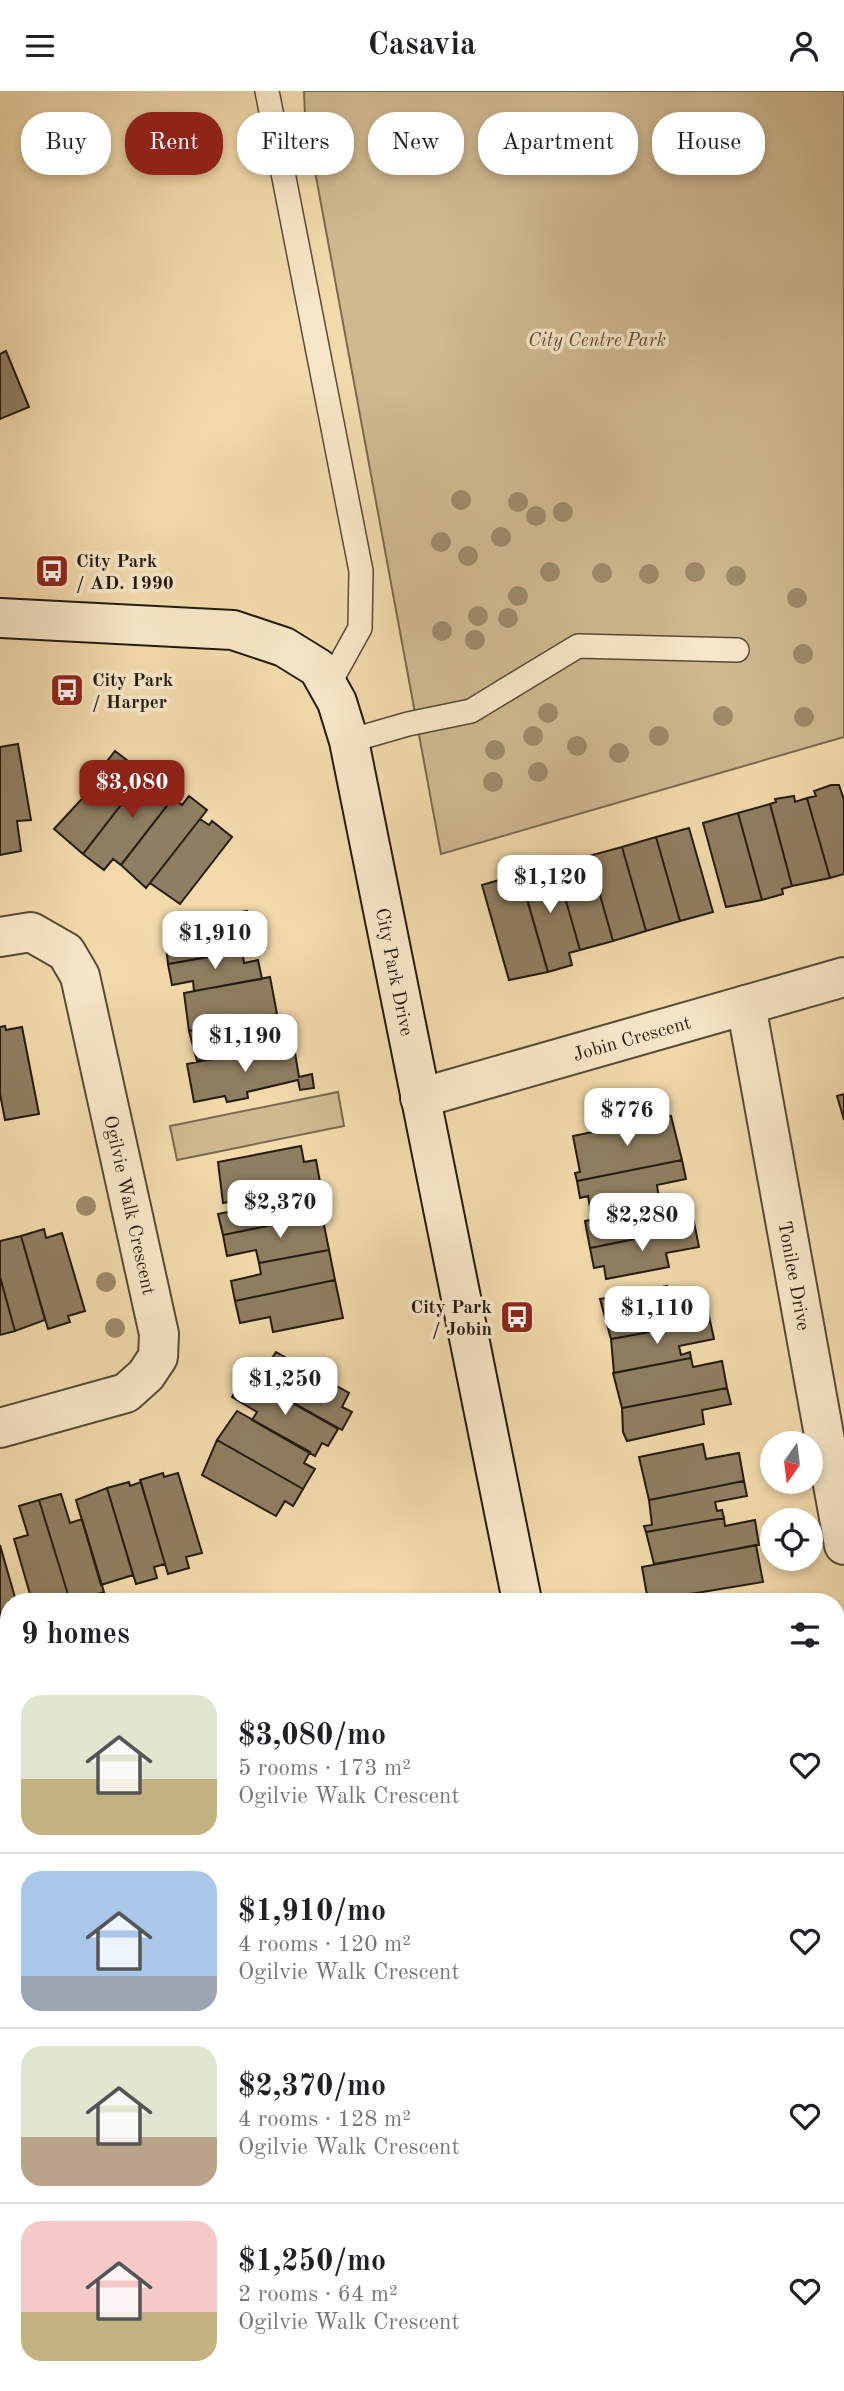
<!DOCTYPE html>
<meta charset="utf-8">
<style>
:root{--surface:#fff;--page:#f6f6f6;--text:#202124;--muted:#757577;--line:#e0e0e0;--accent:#8f2418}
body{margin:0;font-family:"Old Standard TT",serif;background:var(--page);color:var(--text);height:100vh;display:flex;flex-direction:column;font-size:26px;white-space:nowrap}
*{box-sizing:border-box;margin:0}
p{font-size:23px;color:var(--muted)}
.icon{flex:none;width:38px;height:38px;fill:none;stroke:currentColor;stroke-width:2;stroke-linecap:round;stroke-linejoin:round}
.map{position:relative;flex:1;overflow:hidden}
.sheet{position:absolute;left:0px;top:1502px;width:845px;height:800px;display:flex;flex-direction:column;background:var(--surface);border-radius:28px 28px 0 0;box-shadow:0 4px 10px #0003}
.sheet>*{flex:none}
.top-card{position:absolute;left:21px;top:21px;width:803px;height:63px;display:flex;gap:14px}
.needle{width:46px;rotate:194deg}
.fabs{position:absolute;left:760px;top:1340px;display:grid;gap:14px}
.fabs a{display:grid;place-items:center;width:63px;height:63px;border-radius:50%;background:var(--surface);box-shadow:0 4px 10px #0003;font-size:35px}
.price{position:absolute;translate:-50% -60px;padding:0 16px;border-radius:14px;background:#fff;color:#222;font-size:23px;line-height:46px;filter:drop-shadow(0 2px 4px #0008)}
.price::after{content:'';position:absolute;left:50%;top:42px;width:21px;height:16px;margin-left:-10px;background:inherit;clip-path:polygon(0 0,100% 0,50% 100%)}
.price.selected{background:var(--accent);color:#fff}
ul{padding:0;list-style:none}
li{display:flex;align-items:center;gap:21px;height:175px;padding:0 21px}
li+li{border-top:2px solid var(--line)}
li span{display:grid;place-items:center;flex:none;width:196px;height:140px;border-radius:21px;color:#555}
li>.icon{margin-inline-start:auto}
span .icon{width:84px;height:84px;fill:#fffc;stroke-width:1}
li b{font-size:30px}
h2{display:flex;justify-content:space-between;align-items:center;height:84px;padding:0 21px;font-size:30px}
.pill{padding:0 24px;border-radius:28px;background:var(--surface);box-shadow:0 4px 10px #0003;font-size:24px;line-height:63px}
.pill.selected{background:var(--accent);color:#fff}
header{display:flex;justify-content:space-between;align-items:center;height:91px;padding:0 21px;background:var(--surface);font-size:32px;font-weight:700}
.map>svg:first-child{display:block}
.green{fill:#cfb991;stroke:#796a50;stroke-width:2}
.building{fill:#8f7e61;stroke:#231a10;stroke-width:2}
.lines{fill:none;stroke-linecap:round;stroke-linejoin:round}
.lane-casing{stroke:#574a37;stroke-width:26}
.street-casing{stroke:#574a37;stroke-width:42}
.secondary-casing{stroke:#231a10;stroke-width:42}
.lane{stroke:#f7e7c8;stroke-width:23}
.street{stroke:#f7e7c8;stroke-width:38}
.secondary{stroke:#f7e7c8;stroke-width:38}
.tree{fill:#9d8b6b}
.labels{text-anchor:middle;stroke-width:7;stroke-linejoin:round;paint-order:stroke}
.park-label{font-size:19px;font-style:italic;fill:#574a37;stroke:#f7e7c8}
.poi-label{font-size:19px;font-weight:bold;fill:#231a10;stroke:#f7e7c8;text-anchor:start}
.street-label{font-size:19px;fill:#231a10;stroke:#f7e7c8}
</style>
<header><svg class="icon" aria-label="menu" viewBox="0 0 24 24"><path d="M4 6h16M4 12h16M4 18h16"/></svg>Casavia<svg class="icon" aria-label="person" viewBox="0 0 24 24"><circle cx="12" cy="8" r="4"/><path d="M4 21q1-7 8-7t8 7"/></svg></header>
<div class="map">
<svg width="844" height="2300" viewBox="0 0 844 2300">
<rect width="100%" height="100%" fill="#f2daab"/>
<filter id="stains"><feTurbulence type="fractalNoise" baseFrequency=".00286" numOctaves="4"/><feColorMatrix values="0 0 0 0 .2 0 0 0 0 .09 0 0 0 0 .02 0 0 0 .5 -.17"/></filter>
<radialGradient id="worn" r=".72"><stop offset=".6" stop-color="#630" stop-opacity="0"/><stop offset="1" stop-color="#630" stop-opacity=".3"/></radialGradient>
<!-- green -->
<path class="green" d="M304,0H844V646L441,763L305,26Z
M338,1001L344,1035L177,1069L170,1035Z"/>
<!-- building -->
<path class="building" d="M6,260L29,316L0,328V263Z
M18,653L31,729L17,730L21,760L0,764V656Z
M115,660L145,683L83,763L54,738L91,698L87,696Z
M151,675L180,698L121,774L113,768L104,779L83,763Z
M831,694H839L844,709V783L830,787L807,707L816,705L814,700Z
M189,705L207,719L146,797L121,774L173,707L182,714Z
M794,705L795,711L807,707L830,787L792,795L770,713L776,711L775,708Z
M770,713L792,795L782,798L783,803L762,809L738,722Z
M738,722L762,809L726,816L703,732Z
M200,728L209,734L212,730L232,746L180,813L150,792Z
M689,737L713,821L680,830L656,746Z
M656,746L680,830L646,840L622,756Z
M622,756L646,840L613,850L589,765Z
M589,765L613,850L580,859L556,775Z
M537,772L539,779L556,775L580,859L569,862L572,874L548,881L518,778Z
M520,783L548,881L509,889L482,794Z
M247,820L250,835L261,833L266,856L168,873L164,835Z
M242,860L244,872L258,869L262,888L194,900L193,890L172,894L168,873Z
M270,886L277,923L189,940L184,902Z
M269,925L271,935L277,934L281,955L197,970L189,940Z
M5,935L6,939L22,936L39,1023L5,1029L0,1003V936Z
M288,953L290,963L295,962L299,986L312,983L314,997L300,999L298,989L247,1001L248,1007L227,1011L225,1005L194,1011L187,973Z
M844,1003V1029L837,1005Z
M671,1025L682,1069L577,1090L575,1082L580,1081L573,1045Z
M301,1055L304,1071L316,1069L320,1091L223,1112L218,1071Z
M682,1069L686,1088L657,1094L659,1108L591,1122L588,1105L580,1107L577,1090Z
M315,1092L322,1124L223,1144L218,1123L248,1117L246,1105Z
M656,1109L657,1115L689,1109L695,1136L590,1157L585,1130L594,1128L593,1121Z
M322,1124L329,1159L259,1172L256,1159L227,1165L223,1144Z
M695,1136L699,1156L666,1162L669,1176L606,1188L604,1175L594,1177L590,1157Z
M44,1138L46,1147L62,1142L85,1220L68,1225L70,1231L48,1238L21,1145Z
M21,1145L45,1229L15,1240L0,1186V1150Z
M329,1159L335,1189L235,1210L231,1190L261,1183L259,1172Z
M0,1186L15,1240L0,1244Z
M335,1189L343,1227L273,1241L270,1226L240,1232L235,1210Z
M667,1195L669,1209L705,1202L710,1230L611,1248L600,1208Z
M710,1230L714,1248L679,1255L681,1264L690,1261L691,1267L614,1282L611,1248Z
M276,1261L349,1302L342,1316L352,1321L342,1339L256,1291Z
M691,1267L693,1276L722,1270L727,1297L622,1317L613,1282Z
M245,1285L338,1338L328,1355L322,1352L315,1365L252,1329L257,1321L232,1306Z
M727,1297L731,1313L702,1319L704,1333L627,1350L623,1341L622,1317Z
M237,1320L310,1361L304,1372L315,1378L303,1398L217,1349Z
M217,1349L303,1398L293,1415L285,1410L276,1425L202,1384Z
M703,1353L706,1368L739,1362L744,1390L649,1409L639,1366Z
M163,1382L164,1386L178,1382L202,1462L186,1466L189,1477L168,1483L140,1389Z
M744,1390L747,1405L715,1411L717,1420L722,1419L724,1427L646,1441L644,1435L652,1434L649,1409Z
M129,1391L130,1395L141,1391L165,1473L154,1476L157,1487L136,1493L107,1397Z
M107,1397L133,1484L101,1494L76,1409Z
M61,1403L70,1432L82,1428L104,1501L74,1510H70L39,1409Z
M39,1409L70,1510H32L14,1448L28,1444L19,1415Z
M724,1427L725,1435L755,1429L759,1454L654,1473L646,1441Z
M0,1454L16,1510H9V1526L0,1528Z
M756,1454L763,1491L648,1510L642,1476Z
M376,1505L381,1510H356Z
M839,1851L843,1871L836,1872V1852Z
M844,1878V1905L836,1907V1880Z
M844,1929V1955L836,1957V1931Z
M0,1942L2,1946L9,1944V2021L0,2024Z
M844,1955V1974L836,1975V1957Z
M840,2003L844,2018V2048L836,2050V2004Z
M844,2048V2080L836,2081V2050Z
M844,2080V2116L836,2117V2081Z
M844,2116V2151L836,2152V2117Z
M844,2164V2207L836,2208V2165Z
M844,2207V2242L836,2243V2208Z
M844,2242V2273L836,2275V2243Z
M844,2273V2300H833L831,2292H836V2275Z
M238,2292H547L549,2300H221V2298Z"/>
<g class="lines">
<!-- lane casing -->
<g class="lane-casing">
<path id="lane" d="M267,0L361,480L360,537L328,595
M349,650L408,633L471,620L578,555L737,559"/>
</g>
<!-- street casing -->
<g class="street-casing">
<g id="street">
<path id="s1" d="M0,846L31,841L66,861L80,885L159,1243L158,1266L146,1284L126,1302L0,1337"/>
<path id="s2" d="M746,914L844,1454"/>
<path id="s3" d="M420,1007L844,886"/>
<path d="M836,1562L844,1560"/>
<path d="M0,1801L9,1798"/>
</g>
</g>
<!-- secondary casing -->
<g class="secondary-casing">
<g id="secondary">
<path id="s4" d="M0,527L233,539L284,556L318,577L337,611L349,650L522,1510"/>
<path d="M670,2292L671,2300"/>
</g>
</g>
<!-- lane -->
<use href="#lane" class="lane"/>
<!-- street -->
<use href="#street" class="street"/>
<!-- secondary -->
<use href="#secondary" class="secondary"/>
</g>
<!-- trees -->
<g class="tree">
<circle cx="461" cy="409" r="10"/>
<circle cx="518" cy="411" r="10"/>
<circle cx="563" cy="421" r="10"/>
<circle cx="536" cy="425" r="10"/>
<circle cx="501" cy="446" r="10"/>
<circle cx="441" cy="451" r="10"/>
<circle cx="468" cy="465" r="10"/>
<circle cx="550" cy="481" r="10"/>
<circle cx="695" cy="481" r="10"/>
<circle cx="602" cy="482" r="10"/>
<circle cx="649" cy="483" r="10"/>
<circle cx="736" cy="485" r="10"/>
<circle cx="518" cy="505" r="10"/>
<circle cx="797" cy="507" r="10"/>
<circle cx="478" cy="525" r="10"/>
<circle cx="508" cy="527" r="10"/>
<circle cx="442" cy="540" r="10"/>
<circle cx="475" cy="549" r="10"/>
<circle cx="803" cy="563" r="10"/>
<circle cx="548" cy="622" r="10"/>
<circle cx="723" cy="625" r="10"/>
<circle cx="804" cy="626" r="10"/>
<circle cx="533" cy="645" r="10"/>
<circle cx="659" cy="645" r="10"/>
<circle cx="577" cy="655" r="10"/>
<circle cx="495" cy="659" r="10"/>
<circle cx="619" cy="662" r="10"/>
<circle cx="538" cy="681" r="10"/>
<circle cx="493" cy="691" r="10"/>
<circle cx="86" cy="1115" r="10"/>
<circle cx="106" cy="1191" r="10"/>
<circle cx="115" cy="1237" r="10"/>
</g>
<!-- icons -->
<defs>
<g id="bus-square" transform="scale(1.75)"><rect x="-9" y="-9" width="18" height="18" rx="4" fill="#8f2418" stroke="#f7e7c8"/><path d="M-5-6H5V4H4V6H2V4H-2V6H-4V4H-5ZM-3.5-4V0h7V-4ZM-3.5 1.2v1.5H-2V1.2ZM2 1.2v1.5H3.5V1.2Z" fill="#fff"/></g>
</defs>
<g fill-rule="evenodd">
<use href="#bus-square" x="52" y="480"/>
<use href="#bus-square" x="67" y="599"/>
<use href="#bus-square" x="517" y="1226"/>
</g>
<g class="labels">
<!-- park labels -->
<g class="park-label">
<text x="597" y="255">City Centre Park</text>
</g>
<!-- poi labels -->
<g class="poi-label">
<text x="76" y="476">City Park<tspan x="76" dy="22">/ AD. 1990</tspan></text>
<text x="92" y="595">City Park<tspan x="92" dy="22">/ Harper</tspan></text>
<text x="492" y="1222" text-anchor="end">City Park<tspan x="492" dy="22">/ Jobin</tspan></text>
</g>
<!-- street labels -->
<g class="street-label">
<text dy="7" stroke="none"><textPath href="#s4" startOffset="642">City Park Drive</textPath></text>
<text dy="7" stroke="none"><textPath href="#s3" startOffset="220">Jobin Crescent</textPath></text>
<text dy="7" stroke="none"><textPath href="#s1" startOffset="334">Ogilvie Walk Crescent</textPath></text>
<text dy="7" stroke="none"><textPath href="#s2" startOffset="275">Tonilee Drive</textPath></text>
</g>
</g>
<rect width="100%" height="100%" filter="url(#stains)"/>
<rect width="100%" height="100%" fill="url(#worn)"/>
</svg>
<div class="fabs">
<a><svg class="needle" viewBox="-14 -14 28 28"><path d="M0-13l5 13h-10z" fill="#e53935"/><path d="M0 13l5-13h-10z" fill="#757577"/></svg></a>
<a><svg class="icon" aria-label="locate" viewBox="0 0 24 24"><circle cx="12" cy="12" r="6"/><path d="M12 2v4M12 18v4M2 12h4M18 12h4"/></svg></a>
</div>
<b class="price selected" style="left:132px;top:729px">$3,080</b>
<b class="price" style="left:550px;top:824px">$1,120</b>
<b class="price" style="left:215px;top:880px">$1,910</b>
<b class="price" style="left:245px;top:983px">$1,190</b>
<b class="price" style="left:627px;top:1057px">$776</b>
<b class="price" style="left:280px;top:1149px">$2,370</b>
<b class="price" style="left:642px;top:1162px">$2,280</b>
<b class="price" style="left:657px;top:1255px">$1,110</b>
<b class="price" style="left:285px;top:1326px">$1,250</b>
<div class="top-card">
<a class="pill">Buy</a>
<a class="pill selected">Rent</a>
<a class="pill">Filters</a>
<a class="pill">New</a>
<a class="pill">Apartment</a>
<a class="pill">House</a>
</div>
<section class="sheet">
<h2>9 homes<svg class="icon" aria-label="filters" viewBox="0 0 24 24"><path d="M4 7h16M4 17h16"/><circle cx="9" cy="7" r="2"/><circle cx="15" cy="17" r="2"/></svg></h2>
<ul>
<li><span style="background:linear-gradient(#dfe7d0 60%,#c2b280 0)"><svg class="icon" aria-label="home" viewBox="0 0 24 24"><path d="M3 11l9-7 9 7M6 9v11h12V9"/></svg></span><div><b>$3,080/mo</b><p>5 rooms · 173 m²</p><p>Ogilvie Walk Crescent</p></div><svg class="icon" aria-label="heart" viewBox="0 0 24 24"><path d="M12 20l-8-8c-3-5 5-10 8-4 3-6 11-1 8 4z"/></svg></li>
<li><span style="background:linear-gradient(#a9c7e8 75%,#9aa5b1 0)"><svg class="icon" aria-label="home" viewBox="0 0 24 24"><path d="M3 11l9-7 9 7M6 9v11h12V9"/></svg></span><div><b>$1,910/mo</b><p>4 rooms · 120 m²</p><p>Ogilvie Walk Crescent</p></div><svg class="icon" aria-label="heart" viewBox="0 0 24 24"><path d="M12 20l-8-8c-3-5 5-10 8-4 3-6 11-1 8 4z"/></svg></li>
<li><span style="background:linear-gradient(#dfe7d0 65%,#b9a48a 0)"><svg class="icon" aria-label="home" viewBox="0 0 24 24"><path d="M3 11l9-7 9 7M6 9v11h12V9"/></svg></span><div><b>$2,370/mo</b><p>4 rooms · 128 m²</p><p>Ogilvie Walk Crescent</p></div><svg class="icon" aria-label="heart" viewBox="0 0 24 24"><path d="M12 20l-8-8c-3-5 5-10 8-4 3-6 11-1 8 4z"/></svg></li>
<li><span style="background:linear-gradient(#f6c9c9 65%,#c2b280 0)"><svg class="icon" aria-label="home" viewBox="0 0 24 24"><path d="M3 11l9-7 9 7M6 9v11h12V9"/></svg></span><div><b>$1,250/mo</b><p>2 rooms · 64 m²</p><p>Ogilvie Walk Crescent</p></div><svg class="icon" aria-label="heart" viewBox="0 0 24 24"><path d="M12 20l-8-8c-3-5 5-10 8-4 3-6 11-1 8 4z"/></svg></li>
</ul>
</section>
</div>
